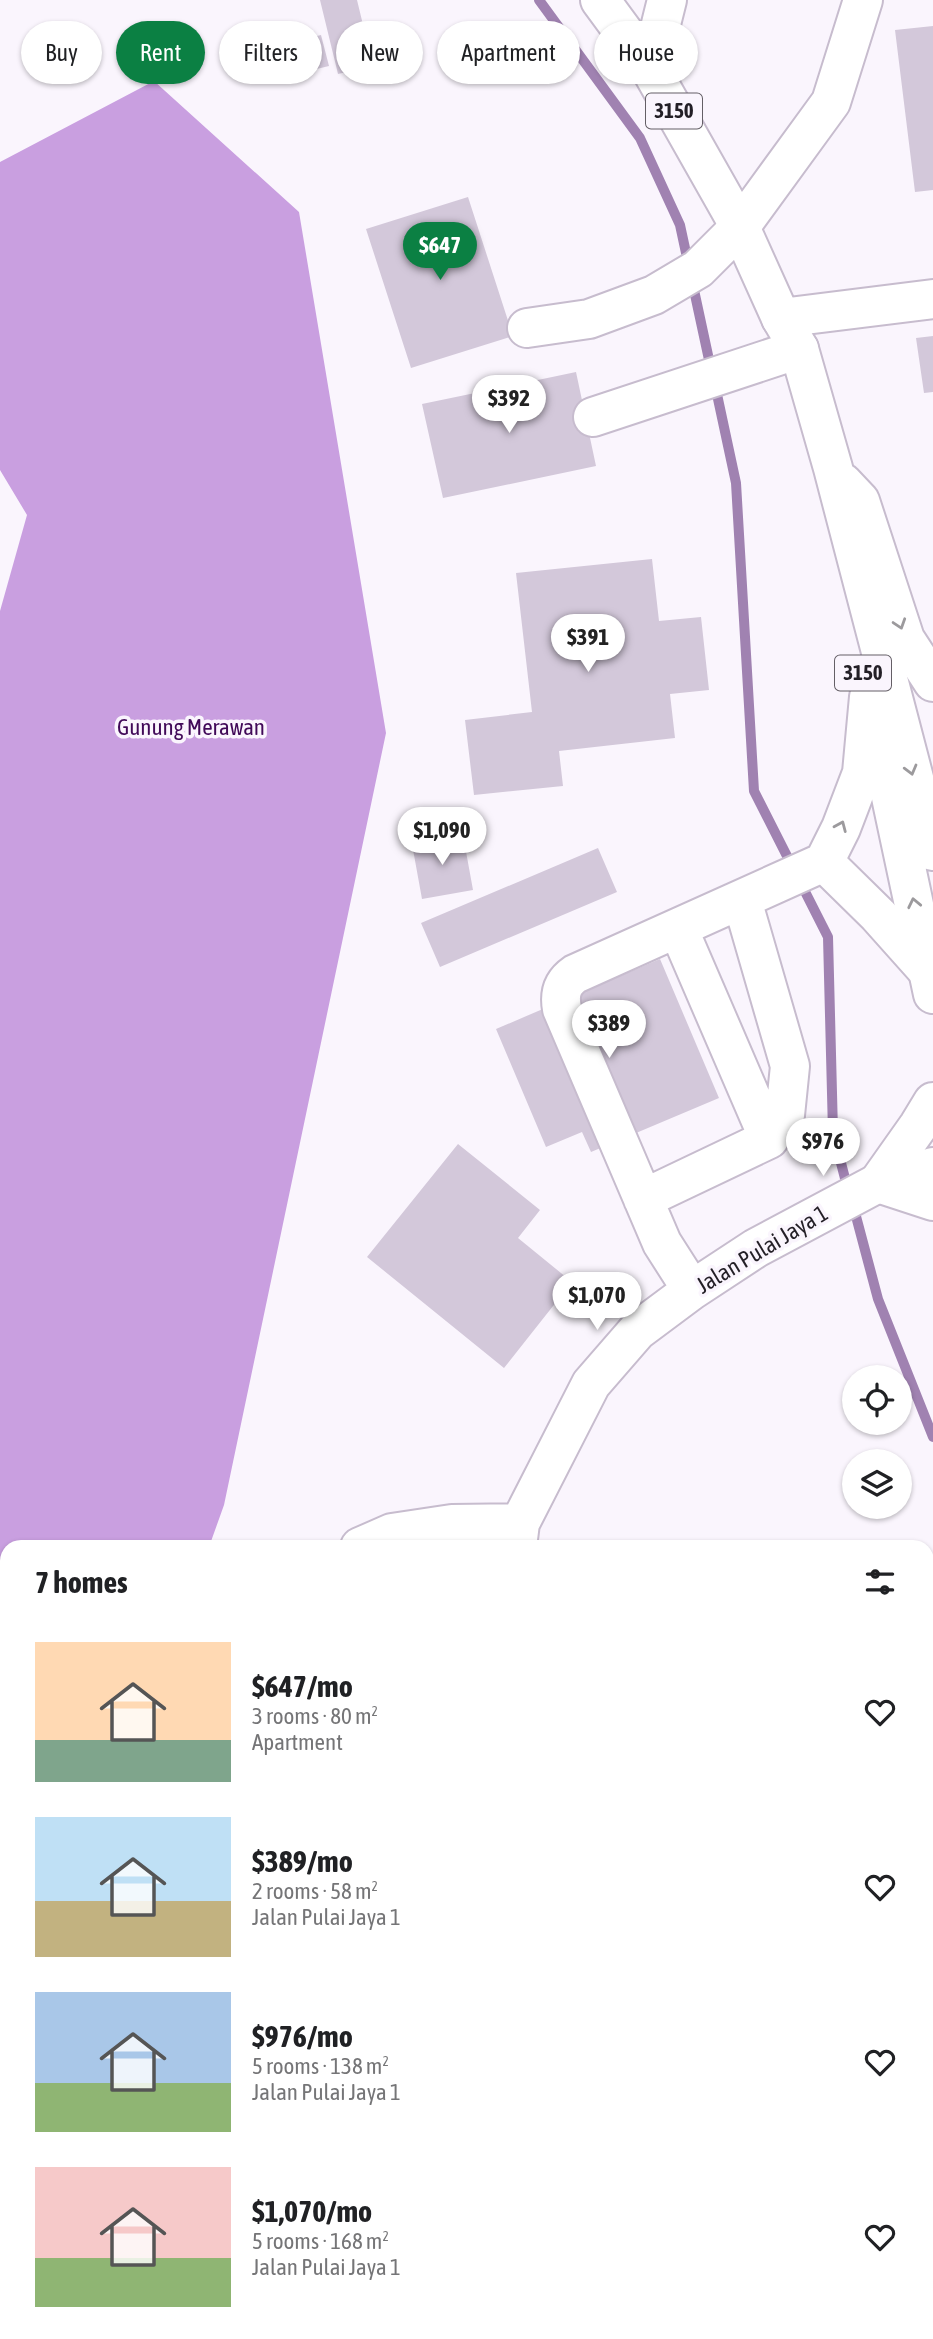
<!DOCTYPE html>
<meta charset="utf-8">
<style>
:root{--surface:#fff;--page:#f6f6f6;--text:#202124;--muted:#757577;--accent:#0b8043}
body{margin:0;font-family:"Asap Condensed",sans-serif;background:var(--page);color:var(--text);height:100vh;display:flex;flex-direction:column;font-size:26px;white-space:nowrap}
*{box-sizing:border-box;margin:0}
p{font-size:23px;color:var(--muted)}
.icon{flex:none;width:38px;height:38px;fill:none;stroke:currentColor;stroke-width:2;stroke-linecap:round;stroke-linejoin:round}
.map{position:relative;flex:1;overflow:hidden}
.panel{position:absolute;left:0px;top:1540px;width:934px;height:800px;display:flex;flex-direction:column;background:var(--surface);border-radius:21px 21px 0 0;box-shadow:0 2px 5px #0004}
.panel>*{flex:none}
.banner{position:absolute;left:21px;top:21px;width:892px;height:63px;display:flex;gap:14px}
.fabs{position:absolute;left:842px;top:1365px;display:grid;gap:14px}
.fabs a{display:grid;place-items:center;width:70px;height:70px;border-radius:50%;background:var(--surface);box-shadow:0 2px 5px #0004;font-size:35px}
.price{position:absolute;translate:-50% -60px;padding:0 16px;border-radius:24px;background:#fff;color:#222;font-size:23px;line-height:46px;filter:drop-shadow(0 2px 4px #0008)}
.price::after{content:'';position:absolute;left:50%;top:42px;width:21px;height:16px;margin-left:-10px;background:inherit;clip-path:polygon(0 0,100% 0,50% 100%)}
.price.active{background:var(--accent);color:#fff}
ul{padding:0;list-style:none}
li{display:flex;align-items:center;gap:21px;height:175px;padding:0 35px}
li span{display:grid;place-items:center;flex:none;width:196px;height:140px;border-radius:0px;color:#555}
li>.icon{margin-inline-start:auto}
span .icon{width:84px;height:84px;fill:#fffc;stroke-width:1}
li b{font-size:30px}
h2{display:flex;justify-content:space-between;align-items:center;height:84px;padding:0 35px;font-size:30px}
.chip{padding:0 24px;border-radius:32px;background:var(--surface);box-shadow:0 2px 5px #0004;font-size:24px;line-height:63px}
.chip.active{background:var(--accent);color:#fff}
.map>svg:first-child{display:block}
.forest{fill:#c99fe0}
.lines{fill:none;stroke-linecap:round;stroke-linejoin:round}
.stream{stroke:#a082b1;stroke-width:10}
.building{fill:#d3c8da}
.minor-casing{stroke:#c7bcce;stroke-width:42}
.major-casing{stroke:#c7bcce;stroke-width:42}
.minor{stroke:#fff;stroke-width:38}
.major{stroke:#fff;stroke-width:38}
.oneway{stroke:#9c9a9d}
.labels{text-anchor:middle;stroke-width:7;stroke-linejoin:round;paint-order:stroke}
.shield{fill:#faf5fd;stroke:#645f66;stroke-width:2}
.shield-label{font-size:21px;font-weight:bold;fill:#231f26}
.park-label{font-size:23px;fill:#410958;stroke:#faf5fd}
.street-label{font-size:23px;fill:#231f26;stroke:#faf5fd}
</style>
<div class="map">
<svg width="933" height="2339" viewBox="0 0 933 2339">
<rect width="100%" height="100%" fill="#faf5fd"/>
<!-- forest -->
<path class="forest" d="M154,81L299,212L386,733L224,1505L209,1547H7V2333H259L260,2339H0V611L27,515L0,470V162Z"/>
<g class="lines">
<!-- stream -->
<path class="stream" d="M539,0L640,138L680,225L711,369
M715,385L736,483L754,791L828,937L833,1132L848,1190
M853,1205L878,1299L933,1437
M928,2142L933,2129
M843,2339L845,2333"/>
</g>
<!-- building -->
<path class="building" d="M320,0H357L373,66L338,74Z
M933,26V190L915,192L895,30Z
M321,35L329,66L288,76L280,45Z
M468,197L513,336L411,368L366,229Z
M933,336V392L924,393L916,338Z
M576,372L596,466L443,498L422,404Z
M652,559L659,621L701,617L709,690L670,694L675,738L559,751L563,786L474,795L465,720L532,712L516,573Z
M463,835L473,890L422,899L412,844Z
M598,848L617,892L440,967L421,923Z
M660,959L719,1098L591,1152L582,1132L546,1147L496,1029Z
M458,1144L540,1210L518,1238L572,1282L504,1368L367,1257Z
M928,1645L933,1657V2093L928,2105Z
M540,2333H603L605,2339H524Z
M624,2333H673L675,2339H608Z"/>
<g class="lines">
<!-- minor casing -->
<g class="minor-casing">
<path id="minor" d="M650,68L667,0
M781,318L933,299
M527,328L589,319L654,295L698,269L740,227L831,102L863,0
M593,417L799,349
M843,483L860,501L905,639L933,682
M869,697L862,773L841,828L824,862L878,915L928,971
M678,928L769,1139
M643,1199L769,1139L785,1115L790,1066L742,900
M692,1290L662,1243L562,1009C559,993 562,983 575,974L824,862
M360,1547L392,1533L452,1524L520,1523
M517,1547L520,1523L591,1384L637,1331L692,1290L756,1248L878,1183L933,1167
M763,2333L766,2339"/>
</g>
<!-- major casing -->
<g class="major-casing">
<path id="major" d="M600,0L650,68L740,227L781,318L799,349L833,468L933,851
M881,750L933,994
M933,1102L919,1125L878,1183L933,1201"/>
</g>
<!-- minor -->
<use href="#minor" class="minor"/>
<!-- major -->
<use href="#major" class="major"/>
</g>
<!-- one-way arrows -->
<defs><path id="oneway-chevron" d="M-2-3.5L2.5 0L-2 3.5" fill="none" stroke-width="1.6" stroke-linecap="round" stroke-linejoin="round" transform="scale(1.75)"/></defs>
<g class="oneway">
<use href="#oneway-chevron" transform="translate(900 624) rotate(72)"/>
<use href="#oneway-chevron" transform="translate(911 770) rotate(75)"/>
<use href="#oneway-chevron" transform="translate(841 826) rotate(-67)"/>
<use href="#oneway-chevron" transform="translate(914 903) rotate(-102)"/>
</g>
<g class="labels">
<!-- shield labels -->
<g class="shield">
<rect x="646" y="93.5" width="56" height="35" rx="5"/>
<rect x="835" y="655.5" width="56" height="35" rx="5"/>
</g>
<g class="shield-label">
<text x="674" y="118">3150</text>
<text x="863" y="680">3150</text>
</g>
<!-- park labels -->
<g class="park-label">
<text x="191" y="735">Gunung Merawan</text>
</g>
<!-- street labels -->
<g class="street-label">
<text transform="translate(762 1249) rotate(-31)" y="8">Jalan Pulai Jaya 1</text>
</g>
</g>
</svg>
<div class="fabs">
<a><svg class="icon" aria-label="locate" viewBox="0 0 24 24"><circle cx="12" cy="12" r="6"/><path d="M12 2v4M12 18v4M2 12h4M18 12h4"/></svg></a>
<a><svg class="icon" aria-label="layers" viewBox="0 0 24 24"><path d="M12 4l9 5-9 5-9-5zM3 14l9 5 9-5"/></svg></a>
</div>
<b class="price active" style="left:440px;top:282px">$647</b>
<b class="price" style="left:509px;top:435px">$392</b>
<b class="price" style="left:588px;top:674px">$391</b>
<b class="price" style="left:442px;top:867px">$1,090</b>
<b class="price" style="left:609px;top:1060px">$389</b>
<b class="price" style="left:823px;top:1178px">$976</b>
<b class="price" style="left:597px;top:1332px">$1,070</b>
<div class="banner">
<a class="chip">Buy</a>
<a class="chip active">Rent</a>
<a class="chip">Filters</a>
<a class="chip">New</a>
<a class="chip">Apartment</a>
<a class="chip">House</a>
</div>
<section class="panel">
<h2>7 homes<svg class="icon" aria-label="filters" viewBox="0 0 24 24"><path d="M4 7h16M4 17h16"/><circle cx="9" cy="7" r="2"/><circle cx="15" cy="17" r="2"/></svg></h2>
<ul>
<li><span style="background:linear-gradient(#ffd9b3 70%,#7fa58c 0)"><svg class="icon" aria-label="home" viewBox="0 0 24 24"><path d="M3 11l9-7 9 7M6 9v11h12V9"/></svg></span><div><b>$647/mo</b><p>3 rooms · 80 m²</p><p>Apartment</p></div><svg class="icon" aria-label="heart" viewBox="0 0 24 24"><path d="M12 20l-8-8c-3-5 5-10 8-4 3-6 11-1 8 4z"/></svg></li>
<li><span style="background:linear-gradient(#bfe0f5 60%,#c2b280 0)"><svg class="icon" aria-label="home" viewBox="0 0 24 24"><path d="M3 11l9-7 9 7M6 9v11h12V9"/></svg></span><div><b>$389/mo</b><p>2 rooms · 58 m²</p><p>Jalan Pulai Jaya 1</p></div><svg class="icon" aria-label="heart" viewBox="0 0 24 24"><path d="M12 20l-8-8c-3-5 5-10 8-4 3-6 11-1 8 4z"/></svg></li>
<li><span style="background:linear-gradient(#a9c7e8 65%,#8fb573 0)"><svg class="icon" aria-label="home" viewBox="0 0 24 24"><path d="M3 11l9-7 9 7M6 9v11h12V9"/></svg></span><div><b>$976/mo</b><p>5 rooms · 138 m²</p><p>Jalan Pulai Jaya 1</p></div><svg class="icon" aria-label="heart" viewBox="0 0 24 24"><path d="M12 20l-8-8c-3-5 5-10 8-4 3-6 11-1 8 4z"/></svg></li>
<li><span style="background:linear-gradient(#f6c9c9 65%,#8fb573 0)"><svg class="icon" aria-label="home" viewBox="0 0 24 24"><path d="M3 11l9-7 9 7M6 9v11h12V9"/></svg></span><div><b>$1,070/mo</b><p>5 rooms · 168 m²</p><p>Jalan Pulai Jaya 1</p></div><svg class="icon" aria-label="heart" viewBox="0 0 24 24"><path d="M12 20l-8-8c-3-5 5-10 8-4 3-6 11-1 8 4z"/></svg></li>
</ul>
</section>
</div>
